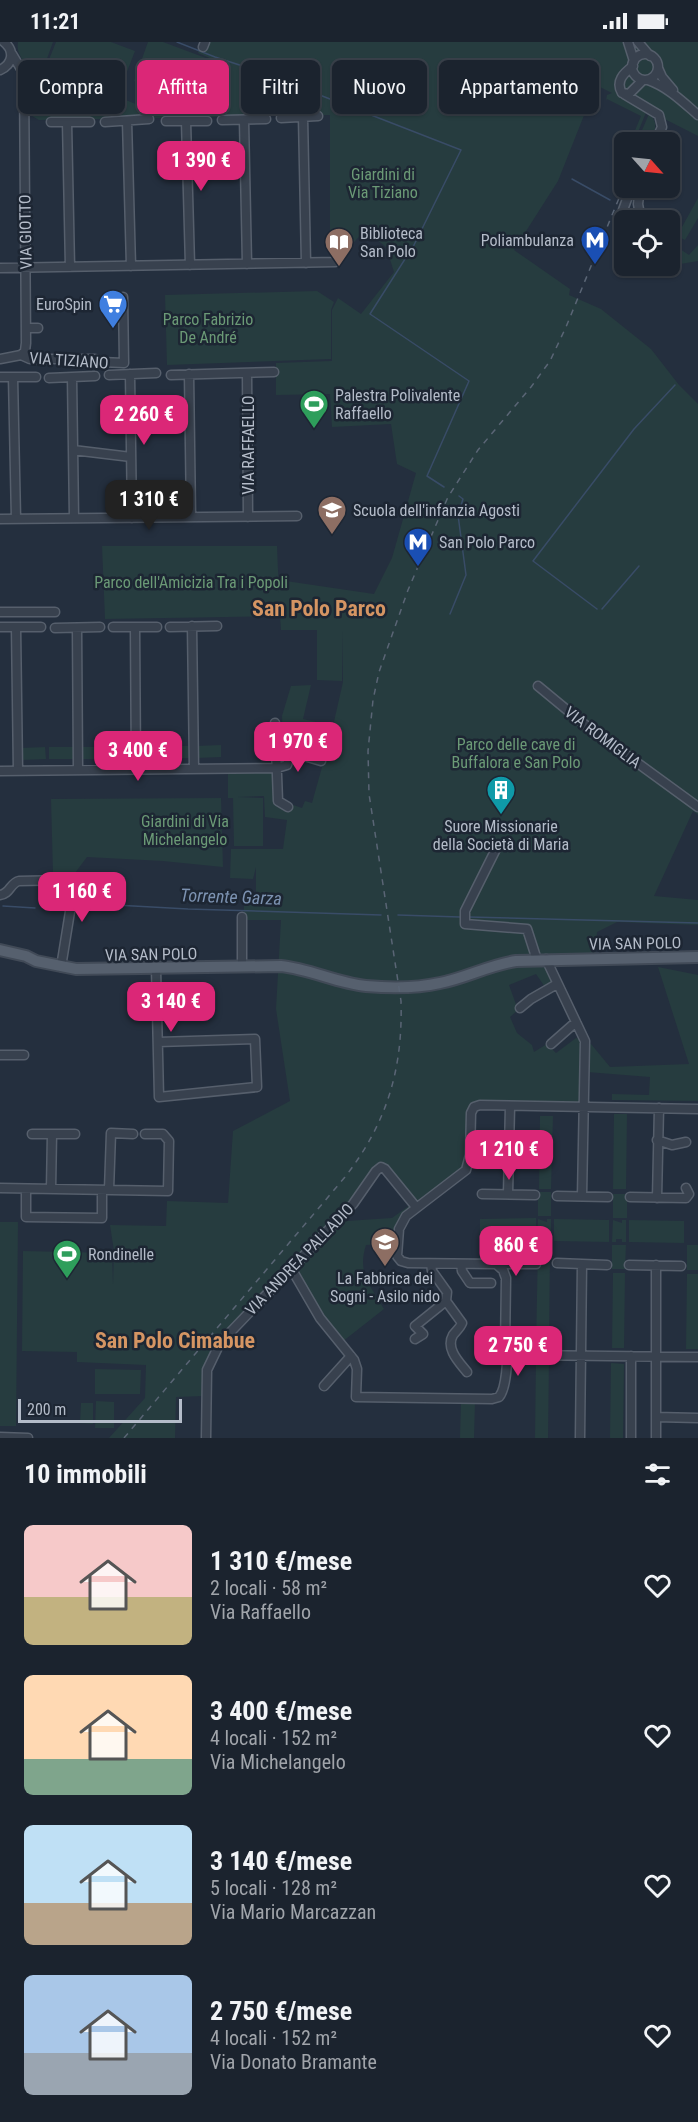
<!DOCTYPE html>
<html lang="it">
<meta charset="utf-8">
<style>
:root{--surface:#1b232e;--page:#242b36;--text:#f1f3f6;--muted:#a0a4aa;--line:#39404a;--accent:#db2777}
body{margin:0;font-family:"Roboto Condensed",sans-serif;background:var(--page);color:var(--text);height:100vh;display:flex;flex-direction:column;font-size:22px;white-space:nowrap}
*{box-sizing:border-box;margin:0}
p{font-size:20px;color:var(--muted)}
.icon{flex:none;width:33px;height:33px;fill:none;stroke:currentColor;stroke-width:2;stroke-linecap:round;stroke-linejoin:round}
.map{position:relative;height:1396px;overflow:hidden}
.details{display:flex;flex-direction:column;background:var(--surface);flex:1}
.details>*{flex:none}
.banner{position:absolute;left:18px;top:18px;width:663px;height:54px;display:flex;gap:12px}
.needle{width:39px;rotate:117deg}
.controls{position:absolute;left:614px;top:90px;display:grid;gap:12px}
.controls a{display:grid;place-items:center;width:66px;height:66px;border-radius:9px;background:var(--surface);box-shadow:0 2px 4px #0004,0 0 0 2px var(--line);font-size:30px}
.scale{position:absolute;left:18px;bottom:15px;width:164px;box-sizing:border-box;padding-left:6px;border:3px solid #b4bcc9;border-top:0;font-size:16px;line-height:21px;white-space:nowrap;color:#b4bcc9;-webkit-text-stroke:4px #1d2633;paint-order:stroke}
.price{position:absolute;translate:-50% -51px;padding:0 14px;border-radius:12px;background:var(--accent);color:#fff;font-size:20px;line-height:39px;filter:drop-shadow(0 2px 3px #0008)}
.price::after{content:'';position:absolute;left:50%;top:36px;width:18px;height:14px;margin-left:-9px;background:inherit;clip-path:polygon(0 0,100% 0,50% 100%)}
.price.selected{background:#222;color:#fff}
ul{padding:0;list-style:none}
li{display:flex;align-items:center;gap:18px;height:150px;padding:0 24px}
li span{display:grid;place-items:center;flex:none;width:168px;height:120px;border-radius:9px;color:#555}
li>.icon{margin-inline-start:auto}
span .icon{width:72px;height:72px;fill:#fffc;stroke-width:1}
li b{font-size:26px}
h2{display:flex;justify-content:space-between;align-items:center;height:72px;padding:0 24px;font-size:26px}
.pill{padding:0 21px;border-radius:9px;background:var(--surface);box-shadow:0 2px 4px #0004,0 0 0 2px var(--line);font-size:21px;line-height:54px}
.pill.selected{background:var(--accent);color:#fff}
.status{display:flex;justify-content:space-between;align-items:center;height:42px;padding:0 30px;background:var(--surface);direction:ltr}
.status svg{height:16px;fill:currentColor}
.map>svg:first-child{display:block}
.green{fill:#263c3f}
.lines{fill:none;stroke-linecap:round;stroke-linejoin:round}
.stream{stroke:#394c67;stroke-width:1.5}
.minor-casing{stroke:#565f6c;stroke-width:11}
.major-casing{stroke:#414a57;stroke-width:14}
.minor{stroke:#38414e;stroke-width:8}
.major{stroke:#56606e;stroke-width:10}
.rail{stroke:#5a6575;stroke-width:1.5;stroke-dasharray:6 6;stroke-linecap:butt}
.labels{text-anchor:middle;stroke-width:5;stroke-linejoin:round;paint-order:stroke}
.park-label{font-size:16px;fill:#6b9a76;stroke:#1d2633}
.street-label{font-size:16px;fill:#b4bcc9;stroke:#1d2633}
.poi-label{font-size:16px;fill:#b4bcc9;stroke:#1d2633;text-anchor:start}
.water-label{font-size:18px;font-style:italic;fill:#7c92b1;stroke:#1d2633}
.district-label{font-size:22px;font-weight:bold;fill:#d59563;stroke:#1d2633}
</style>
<div class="status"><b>11:21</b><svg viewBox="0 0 49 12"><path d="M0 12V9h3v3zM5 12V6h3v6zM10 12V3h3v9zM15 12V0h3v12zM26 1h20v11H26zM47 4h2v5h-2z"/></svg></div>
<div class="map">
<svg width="698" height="1396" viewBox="0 0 698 1396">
<rect width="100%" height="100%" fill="#242f3e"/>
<!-- green -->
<path class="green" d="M18,0H53L44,25L148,67L155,49L196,63L134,39L148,0H163L222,22L206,67L224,22L198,11L201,3L208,0H698V94L647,68L634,100L631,98L641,74L607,57L606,59L607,53L612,51L596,43L558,139L514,208L570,247L569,253L601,267L651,307L679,343L698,362V773L693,769L654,854L698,858V883L617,880L597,890L595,912L544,923L554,941L545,945L536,932L509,943L518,968L510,975L517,991L532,1003L534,1010L547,1002L556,1011L576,996L583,998L581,1062L471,1064C460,1082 472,1107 462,1126L416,1160L384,1124L347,1179L392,1176L410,1163L411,1165L398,1180L395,1202L366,1203C357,1231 370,1243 384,1267L342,1300L321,1276L289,1223L218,1298L204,1354L176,1355L175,1396H109L145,1356L146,1323L77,1320V1310L22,1309L23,1209L112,1211L113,1243L114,1209L110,1183L166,1184L167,1159L228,1161L233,1089L290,1059L276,967L281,878H244V856H285L256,855V825L253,837L230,836L231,807H283L287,778L265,775L264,754L237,755L263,756V804H234L233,756H228V728L275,729L276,757L302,766L305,759L312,761L324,718L283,706L282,674L291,644L311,643L303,677L333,684L343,640V588L342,639L317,638V588H281L280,574L105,577L102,504H277L279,552V538L374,552L392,516L416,431L397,422L391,382L332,385L330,352L276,353V321L332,319V268L338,256L361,272L394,230L386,205L365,188L346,209L330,200V73L39,78L27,71C27,58 31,40 27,27C23,16 16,12 18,0Z
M56,0H111L135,9L118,53L46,25Z
M649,72C660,81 654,90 650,100H637Z
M698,156V176L685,198L677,194Z
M698,203V219L680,222L673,219L680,207L689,213Z
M317,249L334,260L331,268V317L167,323L165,253Z
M221,703V715L197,716L196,704Z
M138,704H162L163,716H138Z
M166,704H191V716H167Z
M45,705L46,717L21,718V706Z
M49,705H73V717H49Z
M80,705H104V717H80Z
M108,705H132V717H108Z
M221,756L223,825L163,819L87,815L75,831L53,832L51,757Z
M658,925L698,933V1059L612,1058V1052L649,1053L650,1035L587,1030V1002H591L610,1025L689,1022Z
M614,1072H627L626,1147H613Z
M540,1074H553L551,1147H539Z
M538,1150H551V1174H538Z
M613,1152H627V1176H613Z
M536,1176V1198H480V1177Z
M538,1177L547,1180V1177H551V1199H547V1196H541V1199H537Z
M554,1177L609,1178V1200L554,1199Z
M613,1178L622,1181V1178H626V1200H622V1197H616V1200H612Z
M629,1178L684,1179V1201L629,1200Z
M0,1180H18L16,1384H0Z
M538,1203H550L549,1305H536Z
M612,1203H626L625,1227H612Z
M687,1203H698V1228H687Z
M613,1231H625L624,1306H612Z
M687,1232H698V1307H686Z
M536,1317H549L548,1396H535Z
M611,1321L624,1322L623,1396H610Z
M95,1327L141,1328L140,1352H95Z
M96,1359L114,1360V1386H95Z
M461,1359H475L474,1396H460Z
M81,1361H93V1382L80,1381Z"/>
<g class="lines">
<!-- stream -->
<path class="stream" d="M177,0L215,15L258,29L461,108L414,203L370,272L469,339L427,434L444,445
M572,137L610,158
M597,567L533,519L634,387L675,343
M602,567L639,524
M450,572L466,533L458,473L463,457L459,454
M79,861L188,867L381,873
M3,864L35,866
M398,873L460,875
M468,875L698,881"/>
<!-- minor casing -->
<g class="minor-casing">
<path id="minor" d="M628,0L634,19
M638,0L650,14
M203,5L205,0
M632 25a13 13 0 1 1 26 0a13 13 0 1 1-26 0Z
M633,24C624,31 615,39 622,51L629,52L643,38
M658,26L662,35L673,48
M0,28C13,22 15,9 4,0
M648,38C668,45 683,60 698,73
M624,52L659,73L662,85L655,100
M303,75L306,221
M281,76L318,74
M222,78L266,77
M244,78L247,222
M127,79L131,224
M166,79H207
M186,79L190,223
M51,80H90
M67,80L70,225
M105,80L149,77
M640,146L638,162L641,178
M624,178L623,168L631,146
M0,226L335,220L340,209
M27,286H38
M21,313L30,317H95L101,320L124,321L123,255
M0,317L21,313L25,309L26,301L24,32L12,12
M247,331L248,475
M130,332L132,476
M189,332L191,475
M109,333L156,331
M171,333L274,330
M0,335H36
M13,335L16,477
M72,335L74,476
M49,336L95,334
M73,408L131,415
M0,477L297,474
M0,570H55
M192,584L194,727
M0,585H41
M16,585L18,729
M113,585H157
M135,585L136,727
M170,585L217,584
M55,586L100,585
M77,586L78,728
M538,644L584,682L698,765
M275,681L278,759L288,765
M0,729L277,726L287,723L291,710L321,719
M496,807L465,869V882L527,887L537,918
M0,853C10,852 10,841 19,839L67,838L72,840L74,845L61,925
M546,917L585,999L582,1154
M242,925V875
M156,926L159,1055L257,1045L255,997L158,1000
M520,966L531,957L557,942
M551,1002L576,980
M0,1013H24
M32,1092H75
M657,1098L672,1103L686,1100
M0,1146L168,1149L169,1099L163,1092H145
M26,1147V1175L102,1176V1148
M51,1147L52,1092
M109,1148L111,1091L133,1092
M482,1152L535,1153
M508,1152L510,1064
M557,1154L608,1155
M630,1155L686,1156L689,1152L686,1146
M657,1156L659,1066
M557,1221L607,1223
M461,1222L462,1229L470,1241H491
M496,1222H536
M629,1223L681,1224
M291,1226L320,1276L354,1318L357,1327L356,1355L492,1357L499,1355C506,1347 509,1315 505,1306L506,1236L503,1228L496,1222L408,1221L401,1219L397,1214L399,1187L406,1174L466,1128L470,1113L471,1071L474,1065L480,1063L698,1067
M446,1259L462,1281C460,1286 456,1289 453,1293C445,1307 460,1321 467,1330
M415,1297L423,1292L415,1284L446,1259L447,1250L432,1229L431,1222
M507,1311L521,1313L698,1315
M324,1344L351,1314
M656,1375L698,1376
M0,1395L28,1396
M206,1396L207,1328L220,1301L353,1162L376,1129L381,1125L385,1127L416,1165
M580,1396L582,1222
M631,1396V1314
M656,1396V1223"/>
</g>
<!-- major casing -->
<g class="major-casing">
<path id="major" d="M0,908L26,914L36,919L76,927L281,924C310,927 337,941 366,944C389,946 418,946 440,941C466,936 489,923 516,919L698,915"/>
</g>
<!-- minor -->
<use href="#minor" class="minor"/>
<!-- major -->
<use href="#major" class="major"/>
<!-- rail -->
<path class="rail" d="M124,1396L345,1135C387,1081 403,1027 401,959L369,752L368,709L373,658L379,630L408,548L448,455L478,408L531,345L550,319L566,285L624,144"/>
</g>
<!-- icons -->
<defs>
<g id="metro-pin" transform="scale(1.5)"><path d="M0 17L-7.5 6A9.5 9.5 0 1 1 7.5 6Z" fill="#1a4fb4" stroke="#1d2633"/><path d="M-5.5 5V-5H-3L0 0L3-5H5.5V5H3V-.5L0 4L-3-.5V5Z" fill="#fff"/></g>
<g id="library-pin" transform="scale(1.5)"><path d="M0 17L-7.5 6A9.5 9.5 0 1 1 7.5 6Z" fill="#8d6e63" stroke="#1d2633"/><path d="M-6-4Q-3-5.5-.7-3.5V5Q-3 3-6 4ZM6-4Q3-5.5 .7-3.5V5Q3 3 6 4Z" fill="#fff"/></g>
<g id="supermarket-pin" transform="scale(1.5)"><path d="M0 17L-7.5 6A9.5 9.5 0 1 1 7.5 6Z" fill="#3f7fe0" stroke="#1d2633"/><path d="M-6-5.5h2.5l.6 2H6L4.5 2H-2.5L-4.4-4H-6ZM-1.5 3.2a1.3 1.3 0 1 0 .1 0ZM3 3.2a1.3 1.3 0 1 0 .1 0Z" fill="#fff"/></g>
<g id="stadium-pin" transform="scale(1.5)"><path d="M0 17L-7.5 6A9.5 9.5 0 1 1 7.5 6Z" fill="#2e9e5b" stroke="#1d2633"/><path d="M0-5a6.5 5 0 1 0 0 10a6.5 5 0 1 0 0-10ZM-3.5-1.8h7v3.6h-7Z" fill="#fff"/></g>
<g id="school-pin" transform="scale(1.5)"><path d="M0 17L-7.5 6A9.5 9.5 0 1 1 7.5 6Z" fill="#8d6e63" stroke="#1d2633"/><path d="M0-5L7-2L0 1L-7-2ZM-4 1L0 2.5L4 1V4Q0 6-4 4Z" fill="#fff"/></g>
<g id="building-pin" transform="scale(1.5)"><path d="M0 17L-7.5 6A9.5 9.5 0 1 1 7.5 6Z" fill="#0f9aa8" stroke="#1d2633"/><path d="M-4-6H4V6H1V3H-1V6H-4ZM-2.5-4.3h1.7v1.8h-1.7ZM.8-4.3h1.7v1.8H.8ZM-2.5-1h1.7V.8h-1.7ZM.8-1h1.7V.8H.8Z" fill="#fff"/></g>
</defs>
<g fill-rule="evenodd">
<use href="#metro-pin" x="595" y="198"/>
<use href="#library-pin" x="339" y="200"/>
<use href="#supermarket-pin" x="113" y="262"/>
<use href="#stadium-pin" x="314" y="362"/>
<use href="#school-pin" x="332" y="468"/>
<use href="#metro-pin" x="418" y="500"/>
<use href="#building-pin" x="501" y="748"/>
<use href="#school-pin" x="385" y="1200"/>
<use href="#stadium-pin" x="67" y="1212"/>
</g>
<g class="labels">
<!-- park labels -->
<g class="park-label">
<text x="383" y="138">Giardini di<tspan x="383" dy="18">Via Tiziano</tspan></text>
<text x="208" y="283">Parco Fabrizio<tspan x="208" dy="18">De André</tspan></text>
<text x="191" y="546">Parco dell'Amicizia Tra i Popoli</text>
<text x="516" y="708">Parco delle cave di<tspan x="516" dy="18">Buffalora e San Polo</tspan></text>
<text x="185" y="785">Giardini di Via<tspan x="185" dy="18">Michelangelo</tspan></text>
</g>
<!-- street labels -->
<g class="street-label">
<text transform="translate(25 190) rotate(-91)" y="6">VIA GIOTTO</text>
<text transform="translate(69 318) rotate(4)" y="6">VIA TIZIANO</text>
<text transform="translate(248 403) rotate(-90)" y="6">VIA RAFFAELLO</text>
<text transform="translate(603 695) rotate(37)" y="6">VIA ROMIGLIA</text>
<text transform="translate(635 901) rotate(-1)" y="6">VIA SAN POLO</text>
<text transform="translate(151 912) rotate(-1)" y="6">VIA SAN POLO</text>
<text transform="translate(299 1217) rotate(-46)" y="6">VIA ANDREA PALLADIO</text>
</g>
<!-- poi labels -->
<g class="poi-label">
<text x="360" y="197">Biblioteca<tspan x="360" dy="18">San Polo</tspan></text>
<text x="574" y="204" text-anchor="end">Poliambulanza</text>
<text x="92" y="268" text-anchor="end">EuroSpin</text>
<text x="335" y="359">Palestra Polivalente<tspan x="335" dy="18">Raffaello</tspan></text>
<text x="353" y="474">Scuola dell'infanzia Agosti</text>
<text x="439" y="506">San Polo Parco</text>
<text x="501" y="790" text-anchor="middle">Suore Missionarie<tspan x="501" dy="18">della Società di Maria</tspan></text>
<text x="88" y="1218">Rondinelle</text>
<text x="385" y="1242" text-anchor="middle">La Fabbrica dei<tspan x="385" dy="18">Sogni - Asilo nido</tspan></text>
</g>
<!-- water labels -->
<g class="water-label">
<text transform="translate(231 855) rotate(2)" y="6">Torrente Garza</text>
</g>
<!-- district labels -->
<g class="district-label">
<text x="319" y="574">San Polo Parco</text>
<text x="175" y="1306">San Polo Cimabue</text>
</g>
</g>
</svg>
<div class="controls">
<a><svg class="needle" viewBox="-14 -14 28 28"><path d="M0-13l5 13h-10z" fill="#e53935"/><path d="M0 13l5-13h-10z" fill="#a0a4aa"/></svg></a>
<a><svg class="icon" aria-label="locate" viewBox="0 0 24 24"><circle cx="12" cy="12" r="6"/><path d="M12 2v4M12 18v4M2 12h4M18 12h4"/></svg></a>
</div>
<div class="scale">200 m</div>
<b class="price" style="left:201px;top:150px">1 390 €</b>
<b class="price" style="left:144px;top:404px">2 260 €</b>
<b class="price selected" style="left:149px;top:489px">1 310 €</b>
<b class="price" style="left:298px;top:731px">1 970 €</b>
<b class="price" style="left:138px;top:740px">3 400 €</b>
<b class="price" style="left:82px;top:881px">1 160 €</b>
<b class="price" style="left:171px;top:991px">3 140 €</b>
<b class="price" style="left:509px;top:1139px">1 210 €</b>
<b class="price" style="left:516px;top:1235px">860 €</b>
<b class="price" style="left:518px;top:1335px">2 750 €</b>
<div class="banner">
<a class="pill">Compra</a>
<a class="pill selected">Affitta</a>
<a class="pill">Filtri</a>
<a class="pill">Nuovo</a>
<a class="pill">Appartamento</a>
</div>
</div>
<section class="details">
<h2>10 immobili<svg class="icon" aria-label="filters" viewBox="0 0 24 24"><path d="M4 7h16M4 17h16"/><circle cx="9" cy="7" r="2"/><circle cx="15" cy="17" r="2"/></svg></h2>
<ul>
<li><span style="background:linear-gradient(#f6c9c9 60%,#c2b280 0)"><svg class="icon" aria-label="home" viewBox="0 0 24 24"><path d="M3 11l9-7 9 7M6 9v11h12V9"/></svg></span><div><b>1 310 €/mese</b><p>2 locali · 58 m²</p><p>Via Raffaello</p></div><svg class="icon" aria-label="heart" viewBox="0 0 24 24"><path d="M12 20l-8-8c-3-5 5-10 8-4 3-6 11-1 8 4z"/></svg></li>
<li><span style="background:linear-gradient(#ffd9b3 70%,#7fa58c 0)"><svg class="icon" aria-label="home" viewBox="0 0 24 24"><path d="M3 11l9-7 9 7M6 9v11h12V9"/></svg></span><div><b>3 400 €/mese</b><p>4 locali · 152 m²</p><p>Via Michelangelo</p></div><svg class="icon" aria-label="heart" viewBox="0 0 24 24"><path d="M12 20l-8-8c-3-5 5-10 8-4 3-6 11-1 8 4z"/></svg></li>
<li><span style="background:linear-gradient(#bfe0f5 65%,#b9a48a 0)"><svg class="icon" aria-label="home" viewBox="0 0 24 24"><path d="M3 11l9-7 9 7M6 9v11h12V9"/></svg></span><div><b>3 140 €/mese</b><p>5 locali · 128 m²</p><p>Via Mario Marcazzan</p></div><svg class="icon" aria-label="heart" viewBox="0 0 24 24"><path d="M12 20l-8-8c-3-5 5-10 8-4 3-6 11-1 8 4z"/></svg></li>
<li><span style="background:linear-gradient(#a9c7e8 65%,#9aa5b1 0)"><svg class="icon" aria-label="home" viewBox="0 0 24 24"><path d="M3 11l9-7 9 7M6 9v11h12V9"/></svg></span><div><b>2 750 €/mese</b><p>4 locali · 152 m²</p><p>Via Donato Bramante</p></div><svg class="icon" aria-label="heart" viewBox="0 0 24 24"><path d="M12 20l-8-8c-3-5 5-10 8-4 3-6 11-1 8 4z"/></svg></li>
</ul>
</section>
